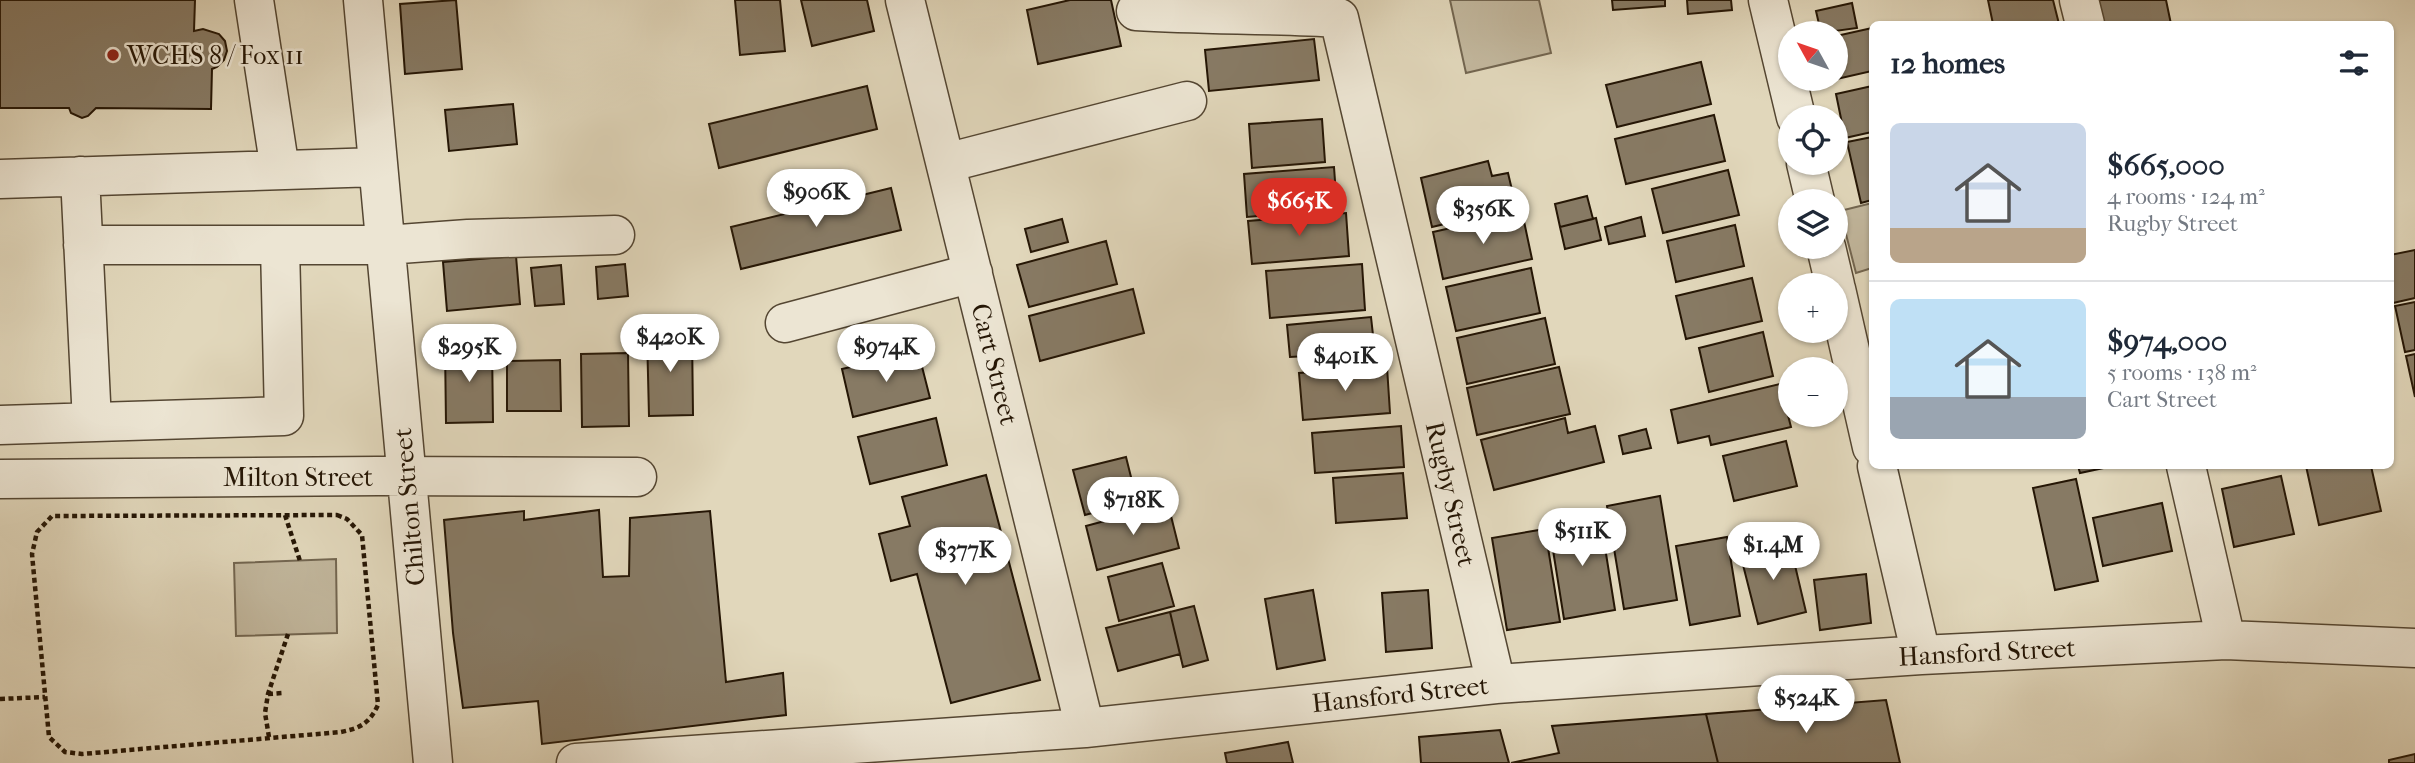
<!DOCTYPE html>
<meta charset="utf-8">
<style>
:root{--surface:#fff;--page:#f6f6f7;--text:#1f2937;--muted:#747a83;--line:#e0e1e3;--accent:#d93025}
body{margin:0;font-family:"IM FELL French Canon",serif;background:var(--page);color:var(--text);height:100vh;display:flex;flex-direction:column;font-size:26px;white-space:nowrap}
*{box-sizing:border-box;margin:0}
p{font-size:23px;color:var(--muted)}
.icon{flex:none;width:38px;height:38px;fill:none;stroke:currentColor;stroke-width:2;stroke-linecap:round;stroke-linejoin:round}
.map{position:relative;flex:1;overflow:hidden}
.drawer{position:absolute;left:1869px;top:21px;width:525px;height:448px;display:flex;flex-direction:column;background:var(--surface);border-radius:10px;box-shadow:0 2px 5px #0004}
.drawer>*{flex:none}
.needle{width:46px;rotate:310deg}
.buttons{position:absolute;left:1778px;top:21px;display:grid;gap:14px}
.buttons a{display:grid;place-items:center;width:70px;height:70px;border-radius:50%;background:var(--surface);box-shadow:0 2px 5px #0004;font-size:35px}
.price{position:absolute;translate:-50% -60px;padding:0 16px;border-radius:24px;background:#fff;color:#222;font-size:23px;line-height:46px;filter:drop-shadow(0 2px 4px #0008)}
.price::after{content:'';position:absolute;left:50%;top:42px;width:21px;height:16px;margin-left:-10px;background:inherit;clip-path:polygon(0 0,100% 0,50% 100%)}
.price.selected{background:var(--accent);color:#fff}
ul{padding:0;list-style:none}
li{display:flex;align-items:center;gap:21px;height:175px;padding:0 21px}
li+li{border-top:2px solid var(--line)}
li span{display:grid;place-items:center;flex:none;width:196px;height:140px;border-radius:10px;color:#555}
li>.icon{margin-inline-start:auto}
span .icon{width:84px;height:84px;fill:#fffc;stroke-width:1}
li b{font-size:30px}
h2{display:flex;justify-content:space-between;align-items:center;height:84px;padding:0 21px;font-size:30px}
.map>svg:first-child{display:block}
.green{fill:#c1b69c;stroke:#736650;stroke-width:2}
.building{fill:#877a64;stroke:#251605;stroke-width:2}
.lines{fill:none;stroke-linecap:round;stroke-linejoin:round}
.minor-casing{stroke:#544632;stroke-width:41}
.path{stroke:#251605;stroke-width:4.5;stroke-dasharray:5 3.5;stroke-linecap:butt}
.minor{stroke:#ece5d3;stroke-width:38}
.poi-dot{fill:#8f2418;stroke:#ece5d3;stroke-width:2.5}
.labels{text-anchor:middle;stroke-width:5;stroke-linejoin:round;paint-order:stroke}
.poi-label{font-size:26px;fill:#251605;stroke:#ece5d3;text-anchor:start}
.street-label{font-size:26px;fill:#251605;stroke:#ece5d3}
</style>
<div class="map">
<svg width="2415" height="763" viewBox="0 0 2415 763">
<rect width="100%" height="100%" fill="#e1d7bb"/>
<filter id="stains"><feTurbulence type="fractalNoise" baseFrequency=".00286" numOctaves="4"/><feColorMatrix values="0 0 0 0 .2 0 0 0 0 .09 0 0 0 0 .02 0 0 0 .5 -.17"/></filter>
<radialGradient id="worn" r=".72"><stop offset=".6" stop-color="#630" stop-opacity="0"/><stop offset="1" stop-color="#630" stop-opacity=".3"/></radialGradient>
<!-- green -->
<path class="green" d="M1450,0H1539L1551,53L1466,73Z
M1872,203V268L1856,273L1840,211Z
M336,559L337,633L236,636L234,563Z"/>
<!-- building -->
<path class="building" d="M0,0H195L194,31L203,29L219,34L225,41L227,51L224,60L217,67L212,69L211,109L96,108L88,116L82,118L71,113L69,108H0Z
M456,0L462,69L405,74L400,4Z
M735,0H780L785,51L740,55Z
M801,0H867L874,31L812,46Z
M1070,0H1111L1121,46L1038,64L1027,10Z
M1612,0H1665V6L1613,10Z
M1687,0H1731L1732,10L1688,14Z
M1988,0H2053L2059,24H1993Z
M2097,0H2166L2171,24H2103Z
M1852,3L1857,28L1821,33L1816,11Z
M1872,28V71L1828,81V79H1836V36Z
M1314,39L1319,80L1209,91L1205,50Z
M1701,62L1711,104L1617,127L1606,85Z
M867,86L877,129L719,168L709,124Z
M1872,86V132L1845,138L1836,94Z
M513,104L517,144L449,151L445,110Z
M1714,115L1725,161L1626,184L1615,139Z
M1322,119L1325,162L1252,168L1249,124Z
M1872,137V200L1861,203L1847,142Z
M1488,161L1492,176L1508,173L1516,207L1432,227L1421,178Z
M1334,167L1337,209L1247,217L1244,174Z
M1728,170L1739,215L1663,233L1652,189Z
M891,188L901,230L741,269L731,227Z
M1587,196L1593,219L1560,227L1555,204Z
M1522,212L1532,259L1443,279L1433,232Z
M1346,213L1349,256L1252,264L1248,221Z
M1641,217L1645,236L1609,244L1605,227Z
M1596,218L1601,240L1565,249L1560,227Z
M1062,219L1068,242L1031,252L1025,229Z
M1735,225L1744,266L1676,282L1667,241Z
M1106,241L1117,284L1029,307L1017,265Z
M2415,250V298L2393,303L2390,291V255Z
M516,256L520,304L447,311L443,262Z
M625,264L628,296L598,299L596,267Z
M1362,264L1365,310L1270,318L1266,271Z
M561,265L564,304L535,306L531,268Z
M1531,268L1540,313L1456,331L1446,287Z
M1752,278L1762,321L1686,339L1676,296Z
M1133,289L1144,333L1040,361L1029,316Z
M2415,302V350L2405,352L2395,306Z
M1371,317L1376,362L1308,369L1307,356L1290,357L1287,325Z
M1545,318L1555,364L1467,384L1457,338Z
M1763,332L1773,376L1709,392L1699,348Z
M692,333L693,415L649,416L647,334Z
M492,345L493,422L446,423L445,346Z
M918,351L930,398L853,417L842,369Z
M628,353L629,426L582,427L581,354Z
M2415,354V397L2406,356Z
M560,360L561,411H507V361Z
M1387,367L1390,413L1303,420L1299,373Z
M1559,367L1570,414L1477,435L1467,388Z
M1780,384L1791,427L1711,445L1709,436L1678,443L1671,410Z
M936,418L947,465L870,484L858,437Z
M1565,418L1568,433L1595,426L1604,462L1494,490L1481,440Z
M1401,426L1404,467L1315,473L1312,433Z
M1646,429L1651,448L1623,454L1619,436Z
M1786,441L1797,486L1734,501L1723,456Z
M1126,457L1137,501L1085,515L1073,470Z
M2078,466H2113L2080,473Z
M2306,466H2371L2381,511L2319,525Z
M1403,473L1407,518L1336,523L1333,478Z
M986,475L1040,680L951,703L917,574L891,581L879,534L910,526L902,497Z
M2281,476L2294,534L2234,547L2222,489Z
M2076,479L2098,581L2055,590L2033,488Z
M1660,496L1677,600L1624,609L1607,506Z
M2162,503L2172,551L2103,566L2093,518Z
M1168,504L1179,548L1097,570L1086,526Z
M599,510L603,577L629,576L630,518L710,511L726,682L783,673L786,715L542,744L538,701L463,708L453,633L444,520L524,511V520Z
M1600,516L1615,610L1564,619L1549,525Z
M1545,529L1560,622L1507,630L1492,538Z
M1727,537L1740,616L1690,625L1676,546Z
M1789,540L1806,612L1758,624L1740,553Z
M1162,563L1174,606L1119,621L1108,577Z
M1866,574L1871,623L1820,630L1814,580Z
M1313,590L1325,660L1277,669L1265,599Z
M1428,590L1432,648L1386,652L1382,593Z
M1194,606L1208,660L1183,667L1170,612Z
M1170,612L1180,654L1118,671L1106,628Z
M1886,700L1900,763H1718L1706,714Z
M1706,714L1718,763H1511L1559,753L1552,726Z
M1500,730L1509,763H1421L1419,737Z
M1288,742L1293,763H1227L1225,753Z
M2415,754V763H2389V760Z"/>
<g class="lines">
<!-- minor casing -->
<g class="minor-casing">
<path id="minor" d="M254,0L280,170
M363,0L433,763
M905,0L1085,728
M1768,0L1796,117
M2079,0L2085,24
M1136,11C1204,15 1272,14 1339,18L1496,684
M946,163L1187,101
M1806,163L1815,201
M80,176L92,422
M0,179L378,167
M83,245H386L468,239L615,235
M1826,247L1835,285
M1836,289L1872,447
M785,323L973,273
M0,425L284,416L280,246
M1877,466L1921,655
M2186,466L2226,640
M0,479L378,476L637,477
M576,763L1085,728L1496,684L1921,655L2226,640L2415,648"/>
</g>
<!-- path -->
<path class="path" d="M285,515L300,561
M337,515L347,519L362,535L378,705C369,724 360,728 341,732L82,754L65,752L49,737L32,554L37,532L52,516Z
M268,694L283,693
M0,699L45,697
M269,737L265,713L268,694L288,634"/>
<!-- minor -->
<use href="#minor" class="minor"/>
</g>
<!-- markers -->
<circle class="poi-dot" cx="113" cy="55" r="7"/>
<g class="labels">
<!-- poi labels -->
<g class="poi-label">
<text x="127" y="64">WCHS 8 / Fox 11</text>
</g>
<!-- street labels -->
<g class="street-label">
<text transform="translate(995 364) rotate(76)" y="9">Cart Street</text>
<text x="298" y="486">Milton Street</text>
<text transform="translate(1451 494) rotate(77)" y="9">Rugby Street</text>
<text transform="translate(409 507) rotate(-95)" y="9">Chilton Street</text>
<text transform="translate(1987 652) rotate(-3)" y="9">Hansford Street</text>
<text transform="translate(1400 694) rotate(-6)" y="9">Hansford Street</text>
</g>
</g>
<rect width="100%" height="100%" filter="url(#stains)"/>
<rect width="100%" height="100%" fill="url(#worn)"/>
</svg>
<div class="buttons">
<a><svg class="needle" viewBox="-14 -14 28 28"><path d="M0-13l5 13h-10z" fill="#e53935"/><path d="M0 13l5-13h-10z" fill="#747a83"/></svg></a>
<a><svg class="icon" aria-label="locate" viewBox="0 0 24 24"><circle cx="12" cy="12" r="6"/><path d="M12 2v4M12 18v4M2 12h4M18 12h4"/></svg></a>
<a><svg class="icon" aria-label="layers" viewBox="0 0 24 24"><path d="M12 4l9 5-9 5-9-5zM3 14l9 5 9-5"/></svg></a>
<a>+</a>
<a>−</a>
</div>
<b class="price" style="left:816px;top:229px">$906K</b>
<b class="price selected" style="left:1299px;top:238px">$665K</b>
<b class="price" style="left:1483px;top:246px">$356K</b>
<b class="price" style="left:670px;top:374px">$420K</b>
<b class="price" style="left:469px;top:384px">$295K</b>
<b class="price" style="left:886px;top:384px">$974K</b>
<b class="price" style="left:1345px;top:393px">$401K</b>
<b class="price" style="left:1133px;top:537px">$718K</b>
<b class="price" style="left:1582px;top:568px">$511K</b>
<b class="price" style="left:1773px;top:582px">$1.4M</b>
<b class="price" style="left:965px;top:587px">$377K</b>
<b class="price" style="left:1806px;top:735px">$524K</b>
<section class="drawer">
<h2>12 homes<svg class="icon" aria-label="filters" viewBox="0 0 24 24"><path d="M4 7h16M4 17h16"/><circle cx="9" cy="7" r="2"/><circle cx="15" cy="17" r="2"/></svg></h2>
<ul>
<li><span style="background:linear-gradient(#c9d6e8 75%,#b9a48a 0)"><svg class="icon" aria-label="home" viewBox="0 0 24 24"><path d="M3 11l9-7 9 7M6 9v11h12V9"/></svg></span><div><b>$665,000</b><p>4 rooms · 124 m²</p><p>Rugby Street</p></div></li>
<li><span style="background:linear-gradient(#bfe0f5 70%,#9aa5b1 0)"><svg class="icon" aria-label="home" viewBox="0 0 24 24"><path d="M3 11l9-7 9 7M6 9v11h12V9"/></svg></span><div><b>$974,000</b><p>5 rooms · 138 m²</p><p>Cart Street</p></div></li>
</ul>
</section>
</div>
